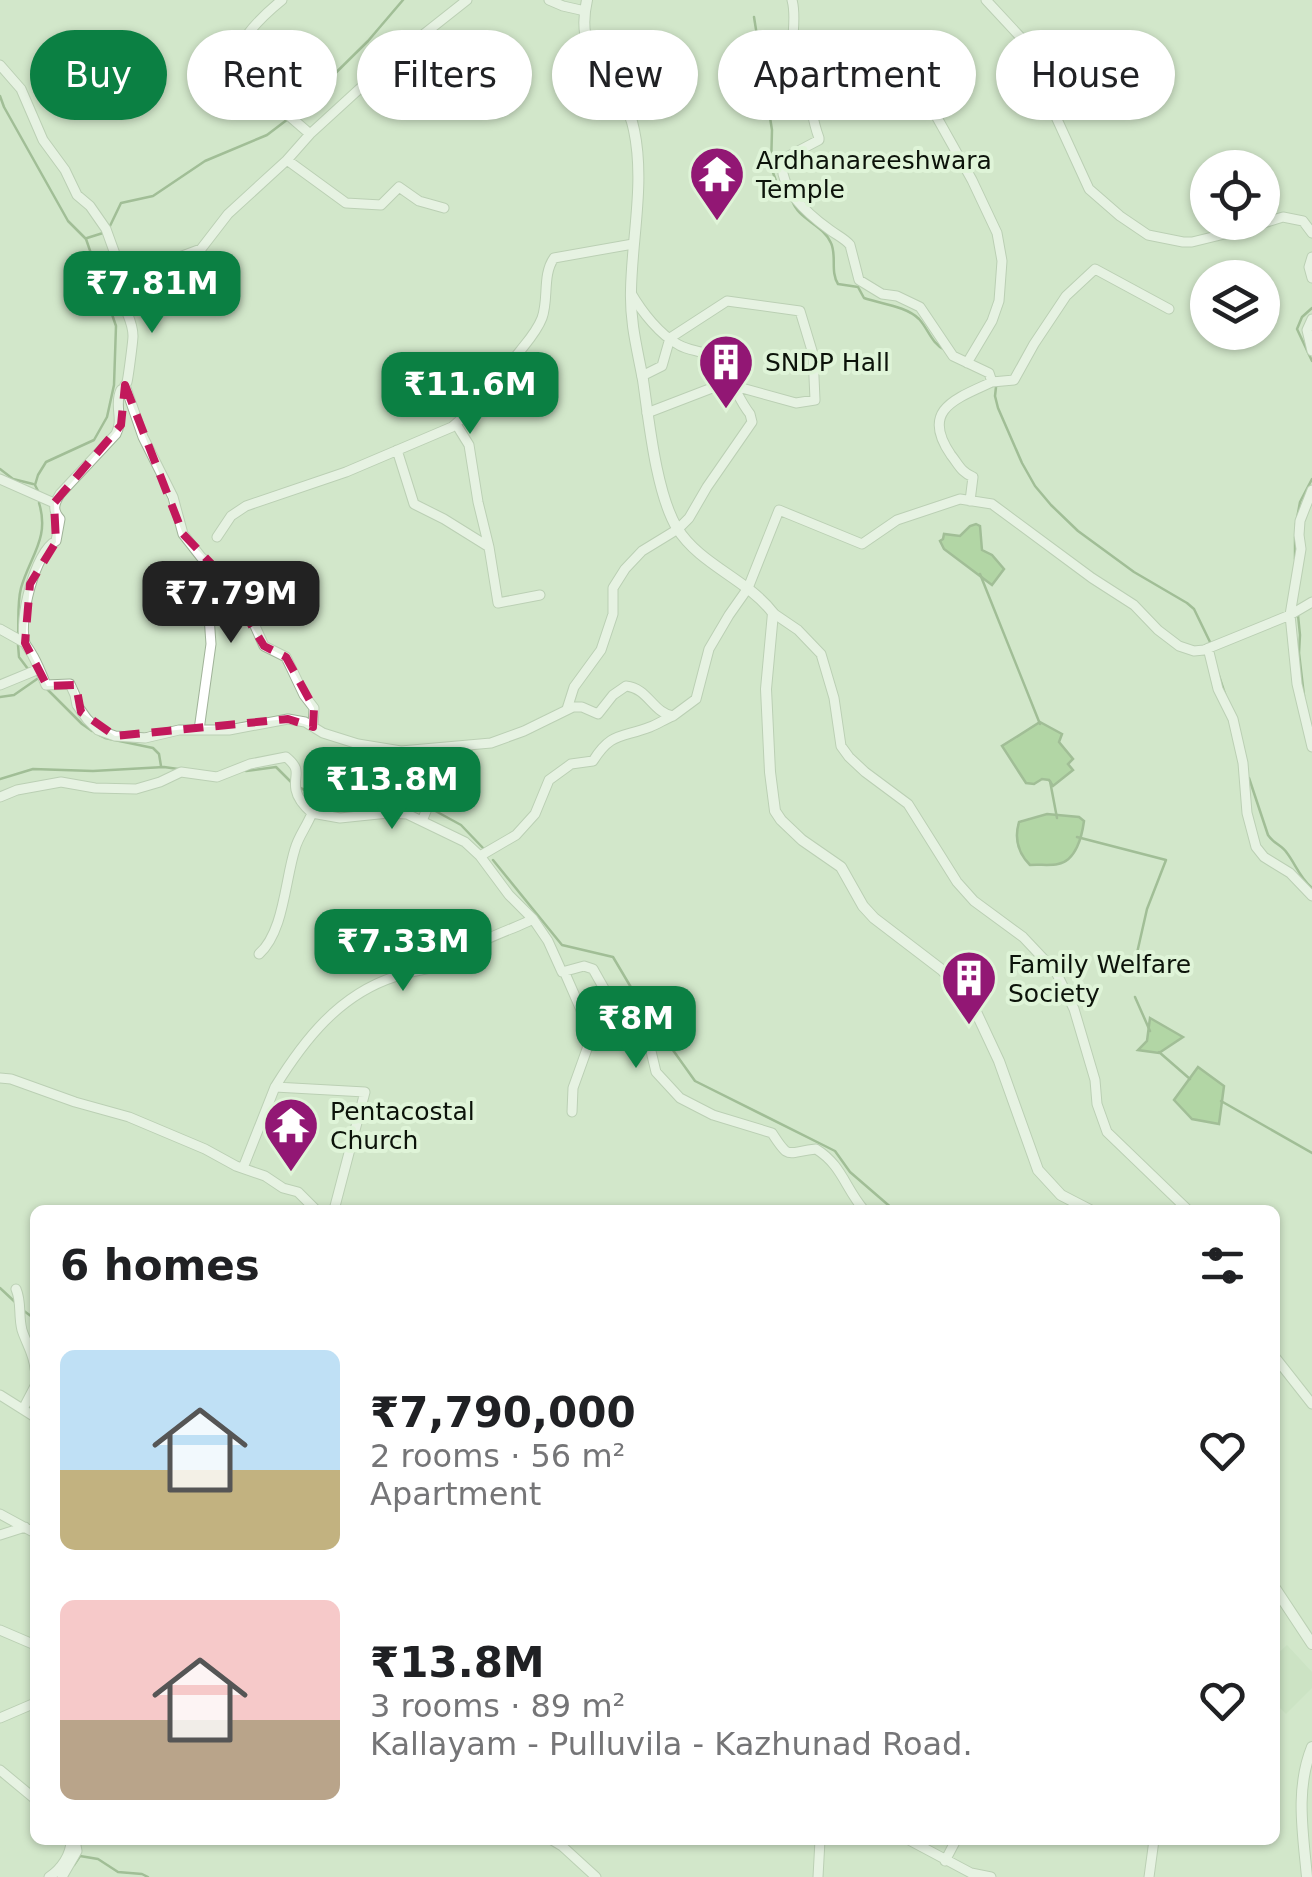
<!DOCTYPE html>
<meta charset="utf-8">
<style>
:root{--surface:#fff;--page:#f6f6f6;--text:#202124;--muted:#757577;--accent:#0b8043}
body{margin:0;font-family:"DejaVu Sans",sans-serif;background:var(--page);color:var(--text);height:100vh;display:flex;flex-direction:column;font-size:38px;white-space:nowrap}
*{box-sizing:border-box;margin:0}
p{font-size:32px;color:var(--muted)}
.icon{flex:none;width:55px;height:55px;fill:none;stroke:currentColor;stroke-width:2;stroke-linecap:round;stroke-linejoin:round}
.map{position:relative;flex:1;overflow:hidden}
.drawer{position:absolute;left:30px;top:1205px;width:1250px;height:640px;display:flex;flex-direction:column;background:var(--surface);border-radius:15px;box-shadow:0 2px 8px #0004}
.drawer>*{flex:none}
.hud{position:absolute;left:30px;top:30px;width:1252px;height:90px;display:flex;gap:20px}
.tools{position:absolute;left:1190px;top:150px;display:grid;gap:20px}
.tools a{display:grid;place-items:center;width:90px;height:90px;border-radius:50%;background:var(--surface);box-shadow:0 2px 8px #0004;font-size:50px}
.price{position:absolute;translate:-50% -85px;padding:0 22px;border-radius:20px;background:var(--accent);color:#fff;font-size:32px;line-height:65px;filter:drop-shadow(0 2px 5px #0008)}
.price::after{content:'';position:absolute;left:50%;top:60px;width:30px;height:22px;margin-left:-15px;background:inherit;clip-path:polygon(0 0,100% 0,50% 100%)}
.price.on{background:#222;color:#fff}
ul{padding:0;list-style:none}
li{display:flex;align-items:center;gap:30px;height:250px;padding:0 30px}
li span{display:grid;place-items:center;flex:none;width:280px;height:200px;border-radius:15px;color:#555}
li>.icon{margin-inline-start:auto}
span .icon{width:120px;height:120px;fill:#fffc;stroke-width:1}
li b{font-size:42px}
h2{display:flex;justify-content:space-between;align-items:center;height:120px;padding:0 30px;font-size:42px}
.tag{padding:0 35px;border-radius:45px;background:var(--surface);box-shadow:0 2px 8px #0004;font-size:35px;line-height:90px}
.tag.on{background:var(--accent);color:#fff}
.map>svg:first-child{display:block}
.built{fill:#c5debc}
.water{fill:#8dc079;stroke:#668c58;stroke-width:2.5}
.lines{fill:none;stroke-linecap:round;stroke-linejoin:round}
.stream{stroke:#668c58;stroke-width:2.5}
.minor-casing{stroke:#a0b399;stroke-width:11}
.tertiary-casing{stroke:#a0b399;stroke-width:12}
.minor{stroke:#fff;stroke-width:9}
.tertiary{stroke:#fff;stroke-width:10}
.marked{fill:none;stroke:#c2185b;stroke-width:8;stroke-dasharray:20 12;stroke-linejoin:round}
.labels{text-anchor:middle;stroke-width:8;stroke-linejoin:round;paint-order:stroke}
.poi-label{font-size:25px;fill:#0c130a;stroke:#dff4d8;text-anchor:start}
</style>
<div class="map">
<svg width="1312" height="1877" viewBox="0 0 1312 1877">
<rect width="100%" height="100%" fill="#d2e7cb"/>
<!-- built -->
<path class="built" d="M1287,1645L1312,1672V1688L1286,1714L1275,1703V1656Z"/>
<!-- water -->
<path class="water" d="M976,524L980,526L982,550L992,555L1004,569L992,585L944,549L940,541L943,539L944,534L960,536L970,526Z
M1040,722L1062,734L1059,742L1073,759L1068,764L1073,770L1053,786L1049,780L1042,779L1034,784L1026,783L1002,746Z
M1047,814L1079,817L1084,821C1082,836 1076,861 1058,864C1049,866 1039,864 1030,865C1018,853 1014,839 1019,822Z
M1150,1018L1183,1037L1159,1053L1138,1050L1147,1041Z
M1198,1067L1224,1086L1219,1124L1192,1119L1174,1100Z"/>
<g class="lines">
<!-- stream -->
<path class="stream" d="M754,17L772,130L771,167L776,181L787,194
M0,96L4,107L68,221L86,239L116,326L114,385L107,417L94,440L46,462L38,475L35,485L38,491
M294,114L368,41L403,0
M792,200C798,220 823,224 831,243C837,256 830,271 838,284L858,287L864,298C881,304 906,306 919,319C929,330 931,343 945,350
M109,228L121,203L153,196L205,161L267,135L288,119
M87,238L103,233
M1312,308L1302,317L1297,329L1312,361
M996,387L995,396L998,408L1022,463L1035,486L1051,505L1078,531L1134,572L1187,603L1194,609L1210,642
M0,469L13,479L33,484
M1296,524L1300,502L1312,479
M1295,537V559
M980,574L1040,724
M1298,615L1300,635L1299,653L1304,696
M18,637C19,621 17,603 21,588C30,556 50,538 39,503
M18,645L19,657L28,669
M1218,673L1225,694
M47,689L82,724L92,731
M0,697L14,695L37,679
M99,735L105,738L153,748L159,754L161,766
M246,771L276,767L292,783
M1249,778L1268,835C1274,844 1282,845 1287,853C1296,865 1300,878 1312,888
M0,779L33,769L93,771L164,767L178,769
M1050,781L1057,818
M298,787L328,800L422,806
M430,808L461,825L483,848
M1077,837L1166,860L1147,909L1132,975
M493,860L562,945L613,957L645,1011L695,1081L835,1151L850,1172L894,1210
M1135,997L1150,1031
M1159,1052L1190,1079
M1221,1101L1312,1153
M0,1288L15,1302
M24,1311L35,1319
M74,1865L80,1856L98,1859L118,1872L142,1874L148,1877"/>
<!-- minor casing -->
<g class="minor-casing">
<path id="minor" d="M282,0C261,17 233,44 232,72L239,82L272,101L310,134L391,60L467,0
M549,0L563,6L585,11
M792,0C797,18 791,36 793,55C794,66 803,73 806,84C811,102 812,120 819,138V140L783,159C777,188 808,214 830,230C838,236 844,238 850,245L859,280L882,294L897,296L920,307L953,356L989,373L992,382C955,399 920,410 951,455C959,465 961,472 973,477L970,501
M986,0L1038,56L1050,77L1056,117L1089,189L1120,216L1148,235L1183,242H1192L1241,230L1283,217L1303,221L1312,233
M0,65L21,89L43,140L65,170L77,195L90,206L106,229L119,265L128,276
M804,79L894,58L921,89L972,180L997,233L1002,261L999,301L992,321L967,363
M287,160L346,203L381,205L399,187L419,201L444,208
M1312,257L1309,267L1312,278
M128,276C112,301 133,312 133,336C133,341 128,379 127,382C122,395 122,383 119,396C116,410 123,420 116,434L60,494C54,504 52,510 60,519L56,541C35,551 18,621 25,643C25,644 33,655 33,656C38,665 42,675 46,685L70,684L75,695L77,705L87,719L98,730L115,736L145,738L179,730H229L288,719L305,722L323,733L358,744L401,751L491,743L524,731L573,707H582L598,714L613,695L626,686C648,688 653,713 673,716L696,699L709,649L729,615L748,588L779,510L862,544L897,520L960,499L992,504L1092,578L1134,605L1158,630L1179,646L1194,651L1204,650L1290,615L1312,602
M128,276L201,249L228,214L287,160L310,134
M1312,319L1307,330L1312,351
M642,376L662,366L670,338L727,301L800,311L813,354L815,400L796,403L731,385L712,388L647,413
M992,382L1014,380L1034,344L1066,296L1095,269L1169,309
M125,385L143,437L173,497L183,534L201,557L220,573L229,589L251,617L264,646L286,657L304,695L314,708L313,727
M456,424L469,445L478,502L489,547L498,603L540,595
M397,450L414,504L444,519L489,547
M0,479L54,503
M1312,490L1300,521L1299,535L1301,549L1290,615L1297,684L1312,747
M217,537L231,516L246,506L346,472L452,427C479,405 498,378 520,351C528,341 537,331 542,318C549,299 542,275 554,258L633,244
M773,613L798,630L821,654L834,698L841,746L849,757L865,772L908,804L957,882L974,901L1023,937L1056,972L1074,1009L1095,1080L1097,1104L1107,1132L1188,1210
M0,629L25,643
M1208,648L1218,689L1233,719L1243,763L1247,813L1256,847L1264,857L1290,873L1312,896
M0,685L39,669
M567,709L574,687L601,650L613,614V588L625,569L642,551L678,529L689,518L707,487L752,422L750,414C737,398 731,375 716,360C706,350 691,352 679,345C660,335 642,312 631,293
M199,730L211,644L205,561
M0,797L17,790L61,782L95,788L136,789L160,782L181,772L217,777L250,764L286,757C303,771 293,774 296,790C298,800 305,807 312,813L340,818L388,813L407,814L465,842L480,856L509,895L533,919L548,941L562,972L584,966L593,969L620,1017L650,1047L656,1072L680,1098L713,1115L772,1133C790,1161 786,1152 816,1149C842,1165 845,1188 864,1210
M422,821L452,747
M480,856L516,835L535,814L549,780L571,764L593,761C611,732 621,738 650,727C658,724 665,719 673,716
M259,954C284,932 285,880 295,849C298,837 307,826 312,813
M564,971L592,1035L573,1088L572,1112
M0,1078L11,1079L75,1102L129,1117L205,1149L236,1166L265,1176L283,1188L298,1192L316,1210
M275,1087C304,1040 339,995 394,977C415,969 441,967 463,963C472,957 472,951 479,944C484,938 521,926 533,919
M243,1168L275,1087L365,1092L334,1210
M16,1289C22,1303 18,1315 22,1330C26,1343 34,1354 35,1369
M1275,1357L1312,1404
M0,1395L35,1417
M23,1409L35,1386
M0,1514L35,1533
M0,1535L25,1527
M0,1630L35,1645
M0,1718L35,1703
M0,1770L35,1799
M552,1840L562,1846L596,1877
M909,1840L971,1873L991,1877
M945,1861L956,1840
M49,1877C61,1869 71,1855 71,1840
M62,1877L77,1851L75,1840
M818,1877L820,1840
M1149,1877L1154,1840"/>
</g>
<!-- tertiary casing -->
<g class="tertiary-casing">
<path id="tertiary" d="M587,0C572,66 623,75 634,130C645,182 632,237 631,290C630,323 637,348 643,380C649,421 656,493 677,528C700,565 747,579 773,613L766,689L770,772L775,811L781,820L802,840L841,867L863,906L874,918L942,970L970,999L999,1061L1038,1170L1061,1195L1090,1210
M1275,1588L1312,1644
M1307,1877C1303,1833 1295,1789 1312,1747"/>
</g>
<!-- minor -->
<use href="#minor" class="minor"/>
<!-- tertiary -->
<use href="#tertiary" class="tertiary"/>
</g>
<!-- marked area -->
<path d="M0 0H1312V1877H0ZM125,385L183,534L220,573L264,646L286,657L314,708L313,727L288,719L115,736L81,712L76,685L47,686L25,643L30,584L56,542L54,503L121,425Z" fill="#d2e7cb" fill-opacity=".55" fill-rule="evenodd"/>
<path class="marked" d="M125,385L183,534L220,573L264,646L286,657L314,708L313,727L288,719L115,736L81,712L76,685L47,686L25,643L30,584L56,542L54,503L121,425Z"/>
<!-- icons -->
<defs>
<g id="temple-pin" transform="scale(2.875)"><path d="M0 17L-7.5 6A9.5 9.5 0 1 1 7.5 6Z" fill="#921774" stroke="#dff4d8"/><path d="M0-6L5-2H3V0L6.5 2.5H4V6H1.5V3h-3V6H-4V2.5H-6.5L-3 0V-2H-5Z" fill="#fff"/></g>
<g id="building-pin" transform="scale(2.875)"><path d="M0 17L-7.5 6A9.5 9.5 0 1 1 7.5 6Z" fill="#921774" stroke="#dff4d8"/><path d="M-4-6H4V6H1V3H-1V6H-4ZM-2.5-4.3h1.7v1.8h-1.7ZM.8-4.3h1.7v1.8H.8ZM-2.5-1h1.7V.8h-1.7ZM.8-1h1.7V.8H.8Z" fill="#fff"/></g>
</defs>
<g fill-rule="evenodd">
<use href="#temple-pin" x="717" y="174"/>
<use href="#building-pin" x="726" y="362"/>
<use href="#building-pin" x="969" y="978"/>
<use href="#temple-pin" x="291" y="1125"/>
</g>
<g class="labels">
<!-- poi labels -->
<g class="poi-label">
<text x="756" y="169">Ardhanareeshwara<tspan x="756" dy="29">Temple</tspan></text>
<text x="765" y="371">SNDP Hall</text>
<text x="1008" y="973">Family Welfare<tspan x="1008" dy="29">Society</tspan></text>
<text x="330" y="1120">Pentacostal<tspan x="330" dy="29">Church</tspan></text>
</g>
</g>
</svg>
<div class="tools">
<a><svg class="icon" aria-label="locate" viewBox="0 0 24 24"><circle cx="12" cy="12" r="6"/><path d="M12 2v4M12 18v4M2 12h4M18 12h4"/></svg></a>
<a><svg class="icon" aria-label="layers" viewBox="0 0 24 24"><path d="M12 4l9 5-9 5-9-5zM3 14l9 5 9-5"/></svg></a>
</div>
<b class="price" style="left:152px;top:336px">₹7.81M</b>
<b class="price" style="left:470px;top:437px">₹11.6M</b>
<b class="price on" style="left:231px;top:646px">₹7.79M</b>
<b class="price" style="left:392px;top:832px">₹13.8M</b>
<b class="price" style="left:403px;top:994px">₹7.33M</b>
<b class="price" style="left:636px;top:1071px">₹8M</b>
<div class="hud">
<a class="tag on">Buy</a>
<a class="tag">Rent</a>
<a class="tag">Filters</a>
<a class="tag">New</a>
<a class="tag">Apartment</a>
<a class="tag">House</a>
</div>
<section class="drawer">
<h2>6 homes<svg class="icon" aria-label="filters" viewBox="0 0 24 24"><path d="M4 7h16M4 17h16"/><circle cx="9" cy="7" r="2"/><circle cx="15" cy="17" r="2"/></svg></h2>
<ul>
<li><span style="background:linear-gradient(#bfe0f5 60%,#c2b280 0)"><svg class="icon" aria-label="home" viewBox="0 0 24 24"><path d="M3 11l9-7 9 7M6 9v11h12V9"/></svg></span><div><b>₹7,790,000</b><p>2 rooms · 56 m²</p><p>Apartment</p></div><svg class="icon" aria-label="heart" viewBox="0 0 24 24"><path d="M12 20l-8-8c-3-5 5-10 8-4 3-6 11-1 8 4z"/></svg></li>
<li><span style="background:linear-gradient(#f6c9c9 60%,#b9a48a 0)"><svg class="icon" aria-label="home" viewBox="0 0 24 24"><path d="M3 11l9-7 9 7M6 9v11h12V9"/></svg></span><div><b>₹13.8M</b><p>3 rooms · 89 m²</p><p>Kallayam - Pulluvila - Kazhunad Road.</p></div><svg class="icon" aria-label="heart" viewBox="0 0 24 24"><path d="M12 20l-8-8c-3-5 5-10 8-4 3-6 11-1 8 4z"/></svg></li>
</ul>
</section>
</div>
